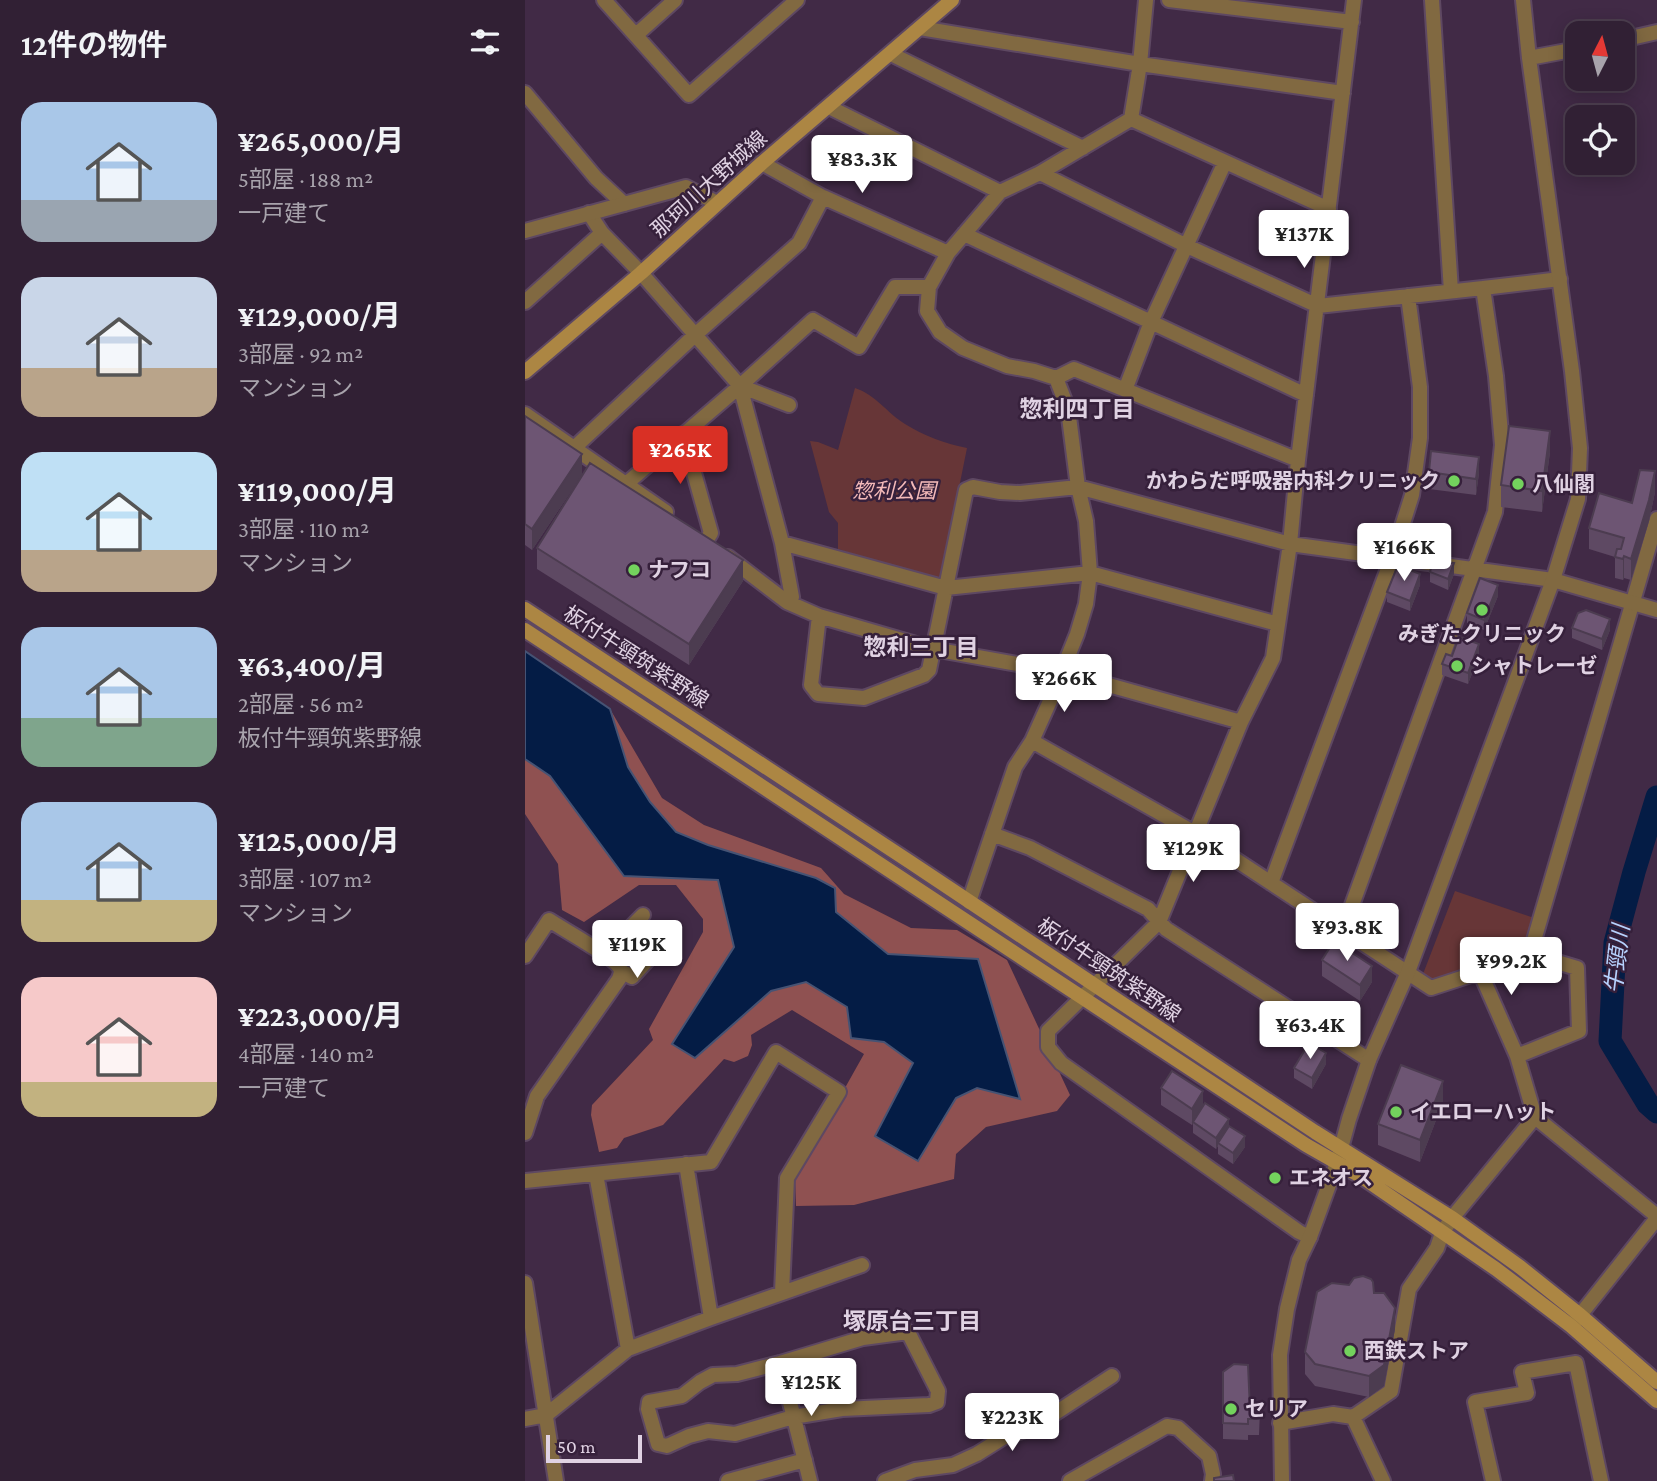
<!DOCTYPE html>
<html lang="ja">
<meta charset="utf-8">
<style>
:root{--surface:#312034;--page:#39283c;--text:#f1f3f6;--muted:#a8a3ac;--line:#4c3e4f;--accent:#d93025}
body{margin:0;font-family:"Crimson Pro","Noto Sans JP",serif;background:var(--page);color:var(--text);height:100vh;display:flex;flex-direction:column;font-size:26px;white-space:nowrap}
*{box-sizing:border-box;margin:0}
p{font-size:23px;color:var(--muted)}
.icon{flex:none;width:38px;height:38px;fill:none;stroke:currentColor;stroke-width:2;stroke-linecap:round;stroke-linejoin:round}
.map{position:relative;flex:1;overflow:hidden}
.drawer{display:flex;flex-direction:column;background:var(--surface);width:525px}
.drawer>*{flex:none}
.needle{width:46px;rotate:6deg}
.fabs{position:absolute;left:1040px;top:21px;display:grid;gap:14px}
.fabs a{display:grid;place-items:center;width:70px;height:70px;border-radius:14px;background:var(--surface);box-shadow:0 4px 18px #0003,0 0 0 2px var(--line);font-size:35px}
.scale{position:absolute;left:21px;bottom:18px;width:96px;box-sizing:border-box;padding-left:7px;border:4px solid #e0d2e3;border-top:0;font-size:19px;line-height:24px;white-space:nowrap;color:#e0d2e3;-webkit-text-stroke:5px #36203b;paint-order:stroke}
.price{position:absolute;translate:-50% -60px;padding:0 16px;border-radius:7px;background:#fff;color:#222;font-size:23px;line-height:46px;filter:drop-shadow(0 2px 4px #0008)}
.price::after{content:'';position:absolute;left:50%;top:42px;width:21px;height:16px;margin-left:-10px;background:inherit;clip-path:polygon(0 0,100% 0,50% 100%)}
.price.on{background:var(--accent);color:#fff}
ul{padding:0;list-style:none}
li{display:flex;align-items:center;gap:21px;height:175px;padding:0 21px}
li span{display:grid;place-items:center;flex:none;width:196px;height:140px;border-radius:21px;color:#555}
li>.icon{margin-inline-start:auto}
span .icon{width:84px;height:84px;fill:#fffc;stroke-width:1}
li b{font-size:30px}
h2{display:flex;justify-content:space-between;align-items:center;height:84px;padding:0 21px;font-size:30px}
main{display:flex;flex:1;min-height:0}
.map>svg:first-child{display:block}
.green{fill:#673637}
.forest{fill:#8f5151}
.water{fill:#041c45;stroke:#465374;stroke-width:2}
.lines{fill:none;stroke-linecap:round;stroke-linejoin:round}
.river{stroke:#041c45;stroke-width:23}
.minor-casing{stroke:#5e4862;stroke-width:18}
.tertiary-casing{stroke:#5e4862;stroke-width:18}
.secondary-casing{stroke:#5e4862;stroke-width:18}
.minor{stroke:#816941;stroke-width:14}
.tertiary{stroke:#816941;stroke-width:14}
.secondary{stroke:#ac8643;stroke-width:14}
.wall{fill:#5e4963}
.shaded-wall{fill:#4c3c50}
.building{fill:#6d5573;stroke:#4c3c50;stroke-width:2}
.poi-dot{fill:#73d25d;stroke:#36203b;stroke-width:2.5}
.labels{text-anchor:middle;stroke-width:5;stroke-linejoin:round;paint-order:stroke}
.street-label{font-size:21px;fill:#e0d2e3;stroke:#36203b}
.poi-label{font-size:21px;font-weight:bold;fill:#e0d2e3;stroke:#36203b;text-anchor:start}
.park-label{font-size:21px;font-style:italic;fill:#f4bab9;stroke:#36203b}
.neighbourhood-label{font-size:23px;font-weight:bold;fill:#e0d2e3;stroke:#36203b}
.water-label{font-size:23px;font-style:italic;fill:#b6d1fd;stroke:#36203b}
</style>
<main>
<section class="drawer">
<h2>12件の物件<svg class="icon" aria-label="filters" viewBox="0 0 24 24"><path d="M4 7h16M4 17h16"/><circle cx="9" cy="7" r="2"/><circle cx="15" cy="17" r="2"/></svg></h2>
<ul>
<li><span style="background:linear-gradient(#a9c7e8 70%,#9aa5b1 0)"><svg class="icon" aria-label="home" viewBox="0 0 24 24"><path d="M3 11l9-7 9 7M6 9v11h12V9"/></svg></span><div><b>¥265,000/月</b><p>5部屋 · 188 m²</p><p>一戸建て</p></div></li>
<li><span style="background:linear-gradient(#c9d6e8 65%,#b9a48a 0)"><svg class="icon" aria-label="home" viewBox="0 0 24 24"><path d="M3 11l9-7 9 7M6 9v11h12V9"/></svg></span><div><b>¥129,000/月</b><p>3部屋 · 92 m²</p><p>マンション</p></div></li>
<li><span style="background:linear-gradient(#bfe0f5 70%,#b9a48a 0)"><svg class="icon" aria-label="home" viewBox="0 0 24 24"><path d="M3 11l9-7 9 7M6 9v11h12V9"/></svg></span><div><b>¥119,000/月</b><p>3部屋 · 110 m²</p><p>マンション</p></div></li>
<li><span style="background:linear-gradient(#a9c7e8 65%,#7fa58c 0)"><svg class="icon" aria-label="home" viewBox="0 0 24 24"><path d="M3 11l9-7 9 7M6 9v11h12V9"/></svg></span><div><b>¥63,400/月</b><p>2部屋 · 56 m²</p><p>板付牛頸筑紫野線</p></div></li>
<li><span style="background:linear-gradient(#a9c7e8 70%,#c2b280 0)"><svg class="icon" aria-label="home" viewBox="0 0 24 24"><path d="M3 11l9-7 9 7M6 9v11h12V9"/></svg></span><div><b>¥125,000/月</b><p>3部屋 · 107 m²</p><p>マンション</p></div></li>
<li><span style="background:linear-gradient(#f6c9c9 75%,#c2b280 0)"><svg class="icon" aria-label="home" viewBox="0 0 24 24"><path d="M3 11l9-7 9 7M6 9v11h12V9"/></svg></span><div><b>¥223,000/月</b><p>4部屋 · 140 m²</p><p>一戸建て</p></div></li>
</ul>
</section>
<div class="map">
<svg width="1132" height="1481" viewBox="0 0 1132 1481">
<rect width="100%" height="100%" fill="#412a46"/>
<!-- green -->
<path class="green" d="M330,388C351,395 362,413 380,424C399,436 421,444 442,448L416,577L411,580L313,549V523L304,512L285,441L293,442L313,450Z
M930,891L1009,918L999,949L910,981L898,974Z"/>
<!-- forest -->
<path class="forest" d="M85,709L137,798L179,825L296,868L319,894L386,928L432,930L482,960L545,1095L532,1111L461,1127L431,1154L429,1179L329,1205L271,1206L270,1177L339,1054L267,1010L226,1035L227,1045L223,1056L209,1062L199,1059L138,1125L99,1138L92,1148L74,1152L66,1115L67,1105L128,1040L124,1029L178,932V919L151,885H114L59,922L37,910L33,864L0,814V759L25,776L99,876L193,880L209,947L147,1044L170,1058L246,991L281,982L322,1007L326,1037L359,1042L388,1063L350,1136L392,1161L431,1098L452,1088L494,1099L453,959L363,954L311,912L183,845L151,832L125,802L103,767Z"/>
<!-- water -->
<path class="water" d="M0,651L85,709L103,767L125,802L151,832L183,845L291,878L310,888L311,912L363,954L453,959L495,1099L452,1088L431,1098L393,1161L350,1136L388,1063L359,1042L326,1038L322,1007L281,982L246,991L170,1058L147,1044L209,947L193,880L99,876L25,776L0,759Z"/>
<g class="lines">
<!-- river -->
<path class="river" d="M1132,797L1109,872L1090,943L1085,1041L1123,1104L1132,1112"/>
<!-- minor casing -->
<g class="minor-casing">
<path id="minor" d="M79,0L164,95L272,0
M621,0L615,64L606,119L804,209
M644,0L827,22
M907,0L926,291
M395,28L615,64L818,93
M111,35L150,0
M366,54L558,148
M0,93L71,178L99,204
M304,107L475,192
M237,163L298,197L423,253
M515,173L662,246L793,306L958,288
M64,213L77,233L116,273L215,386L257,543L267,597L262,602
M439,234L781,395
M0,302L77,233
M531,378L549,369L773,460
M215,386L264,405
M600,390L626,322L700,162
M0,414L141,512
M158,434L186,533L181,541
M49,448L170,335L274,243L298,197
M101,484L215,386L288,320L334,347L370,287H404
M257,543L421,588L565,573L753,624
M203,557L262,602L294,616L408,649L537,672L716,722L748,658L765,544L773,460L829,0
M294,616L286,685L293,694L339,698L399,675L404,670L441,490L448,487L475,492L495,493L553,487L765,544L1028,580
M716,722L634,922L523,1031V1047L536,1063L774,1232L785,1237
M507,741L670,833L906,988L955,972L992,1056L1010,1117
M467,834L505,848L623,909L641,929L844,1060
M746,883L867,558L887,495L895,438V387L883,296
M444,902L490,767L507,741L525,701L552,634L561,604L565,573L561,521L553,487L543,409L531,378L509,371L482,366L438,348L415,332L402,311L404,287L423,253L475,192L515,173L606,119
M818,930L970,512L977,445L971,376L958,288L1035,279
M79,954L118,915
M1005,954L1132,519
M0,956L24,920C36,928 90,958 95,968C97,972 95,975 94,979L12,1096L0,1133
M96,971L107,977L130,952
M955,972L1005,954L1052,968L1054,1031L992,1056
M161,1164L186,1318
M71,1174L103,1349
M0,1181L186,1162L251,1052L314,1092L262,1178L257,1292
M0,1283L31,1481
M1048,1324L1132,1218
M383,1332L413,1391L412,1402L404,1405L317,1409L268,1417L210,1434L183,1431L164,1436L142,1446L133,1444L123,1409L124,1402L157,1396L175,1382L188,1375L212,1374L255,1363L338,1338Z
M255,1363L285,1481
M828,1417L858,1481
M0,1419L21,1415L103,1349L186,1318L337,1265
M755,1423L808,1414L828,1417L866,1391L884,1289L912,1248L917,1233L927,1218L1010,1117L1132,1216
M203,1481L280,1460
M360,1481L390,1470L428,1465L452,1454L479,1437L509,1427L587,1376
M545,1481L642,1426L653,1428L684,1456L688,1474L687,1481
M968,1481L950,1402L1002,1393L997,1372L1051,1363L1076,1481"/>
</g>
<!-- tertiary casing -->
<g class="tertiary-casing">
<path id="tertiary" d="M1097,40L1132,32
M1004,58L1052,49
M0,231L161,187L192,203
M1028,580L1132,610
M757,1481L755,1355L762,1309L774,1260L785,1237L812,1163L824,1119L844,1060L883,972L1028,580L1053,499L1055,448L1047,371L1004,58L998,0"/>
</g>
<!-- secondary casing -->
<g class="secondary-casing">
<path id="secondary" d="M0,372L116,273L237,163L427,0
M0,609L385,862L790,1132L927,1218L995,1267L1055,1315L1132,1382
M0,630L781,1145L837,1177L971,1269L1046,1326L1132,1401"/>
</g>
<!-- minor -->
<use href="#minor" class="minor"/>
<!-- tertiary -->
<use href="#tertiary" class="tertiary"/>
<!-- secondary -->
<use href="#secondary" class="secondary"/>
</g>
<!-- wall -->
<path class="wall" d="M0,416L57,475L7,550L0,545Z
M1025,452L1017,512L976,507V485Z
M904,472L954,473L951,495L904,489Z
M1130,492L1124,521L1106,580L1099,578L1098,580L1090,578V557L1064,549V528L1107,503Z
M12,548L218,581L164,665L12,569Z
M905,572L929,574L923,590L905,582Z
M895,585L885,611L862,602V592Z
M973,596L959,630L942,623V613Z
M1047,628L1085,630L1077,650L1047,638Z
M954,655L943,684L917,675V664L927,656Z
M797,960L847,982L835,1001L797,976Z
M801,1064L787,1089L769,1078V1068Z
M636,1088L678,1107L704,1127L720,1147L708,1164L693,1154V1146L691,1149L668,1133V1123L667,1125L636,1105Z
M918,1102L895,1162L853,1145V1124Z
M849,1293L870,1329L859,1386L844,1397L790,1386L780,1374V1352Z
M698,1372L725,1409L735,1410L734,1435H723V1440L698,1439Z"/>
<!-- shaded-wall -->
<path class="shaded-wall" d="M1025,431V452L1017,512V491Z
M57,454V475L7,550V529Z
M954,457V473L951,495V479Z
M1130,471V492L1124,521L1106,580V559Z
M1099,556V578L1098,580V559Z
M218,560V581L164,665V644Z
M929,563V574L923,590V579Z
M895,574V585L885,611V601Z
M973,585V596L959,630V620Z
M1085,619V630L1077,650V639Z
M954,644V655L943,684V673Z
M847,966V982L835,1001V985Z
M801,1053V1064L787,1089V1078Z
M918,1081V1102L895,1162V1140Z
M678,1091V1107L667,1125V1109Z
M704,1119V1130L693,1143V1146L691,1149V1138Z
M720,1136V1147L708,1164V1153Z
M870,1308V1329L859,1386L844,1397V1376Z"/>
<!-- building -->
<path class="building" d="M0,416L57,454L7,529L0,524Z
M984,426L1025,431L1017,491L976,485Z
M906,451L954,457L951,479L904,472Z
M65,463L218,560L164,644L12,548Z
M1115,470L1130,471L1124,500L1106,559L1099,556L1098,559L1090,557L1092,549H1096L1099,538L1064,528L1074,493L1107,503Z
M908,560L929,563L923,579L905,572Z
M873,565L895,574L885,601L862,592Z
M955,578L973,585L959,620L942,613Z
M1061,610L1085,619L1077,639L1047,628L1053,613Z
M934,637L954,644L943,673L917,664L921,654L927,656Z
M809,941L847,966L835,985L797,960Z
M784,1043L801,1053L787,1078L769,1068Z
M876,1065L918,1081L895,1140L853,1124Z
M647,1071L678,1091L667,1109L636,1088Z
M680,1103L704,1119L691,1138L668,1122Z
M704,1126L720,1136L708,1153L693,1143Z
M838,1276L846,1279L848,1282L849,1293H859L870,1308L859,1365L844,1376L790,1364L780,1352L792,1292L807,1283L824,1285L829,1278Z
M709,1364L723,1365L725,1409L735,1410L734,1419H723V1424L698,1423V1372Z
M708,1475L709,1481H689V1478Z"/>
<!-- markers -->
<g class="poi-dot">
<circle cx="929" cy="481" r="7"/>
<circle cx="993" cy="484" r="7"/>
<circle cx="109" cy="570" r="7"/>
<circle cx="957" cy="610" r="7"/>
<circle cx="932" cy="666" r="7"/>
<circle cx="871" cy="1112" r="7"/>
<circle cx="750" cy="1178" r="7"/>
<circle cx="825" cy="1351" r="7"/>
<circle cx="706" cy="1409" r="7"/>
</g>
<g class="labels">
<!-- street labels -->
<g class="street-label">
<text transform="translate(184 184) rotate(-42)" y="7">那珂川大野城線</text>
<text transform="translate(111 657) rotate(33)" y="7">板付牛頸筑紫野線</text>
<text transform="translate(584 970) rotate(34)" y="7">板付牛頸筑紫野線</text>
</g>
<!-- poi labels -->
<g class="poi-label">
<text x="915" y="488" text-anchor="end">かわらだ呼吸器内科クリニック</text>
<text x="1007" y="491">八仙閣</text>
<text x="123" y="577">ナフコ</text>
<text x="957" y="641" text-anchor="middle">みぎたクリニック</text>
<text x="946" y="673">シャトレーゼ</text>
<text x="885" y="1119">イエローハット</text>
<text x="764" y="1185">エネオス</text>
<text x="839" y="1358">西鉄ストア</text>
<text x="720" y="1416">セリア</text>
</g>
<!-- park labels -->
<g class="park-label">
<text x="369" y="498">惣利公園</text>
</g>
<!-- neighbourhood labels -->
<g class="neighbourhood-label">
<text x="552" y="417">惣利四丁目</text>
<text x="396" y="655">惣利三丁目</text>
<text x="387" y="1329">塚原台三丁目</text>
</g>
<!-- water labels -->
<g class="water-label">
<text transform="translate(1092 959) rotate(-83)" y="8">牛頸川</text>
</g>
</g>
</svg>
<div class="fabs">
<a><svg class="needle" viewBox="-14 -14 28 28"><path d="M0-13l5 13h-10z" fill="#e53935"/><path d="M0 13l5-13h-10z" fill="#a8a3ac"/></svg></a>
<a><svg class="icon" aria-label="locate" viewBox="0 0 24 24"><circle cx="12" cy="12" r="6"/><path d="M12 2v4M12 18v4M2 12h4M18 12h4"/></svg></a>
</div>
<div class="scale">50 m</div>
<b class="price" style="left:337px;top:195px">¥83.3K</b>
<b class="price" style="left:779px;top:270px">¥137K</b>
<b class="price on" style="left:155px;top:486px">¥265K</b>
<b class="price" style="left:879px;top:583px">¥166K</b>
<b class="price" style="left:539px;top:714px">¥266K</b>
<b class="price" style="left:668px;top:884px">¥129K</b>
<b class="price" style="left:822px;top:963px">¥93.8K</b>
<b class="price" style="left:112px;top:980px">¥119K</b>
<b class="price" style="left:986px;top:997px">¥99.2K</b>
<b class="price" style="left:785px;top:1061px">¥63.4K</b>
<b class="price" style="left:286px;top:1418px">¥125K</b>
<b class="price" style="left:487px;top:1453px">¥223K</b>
</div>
</main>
